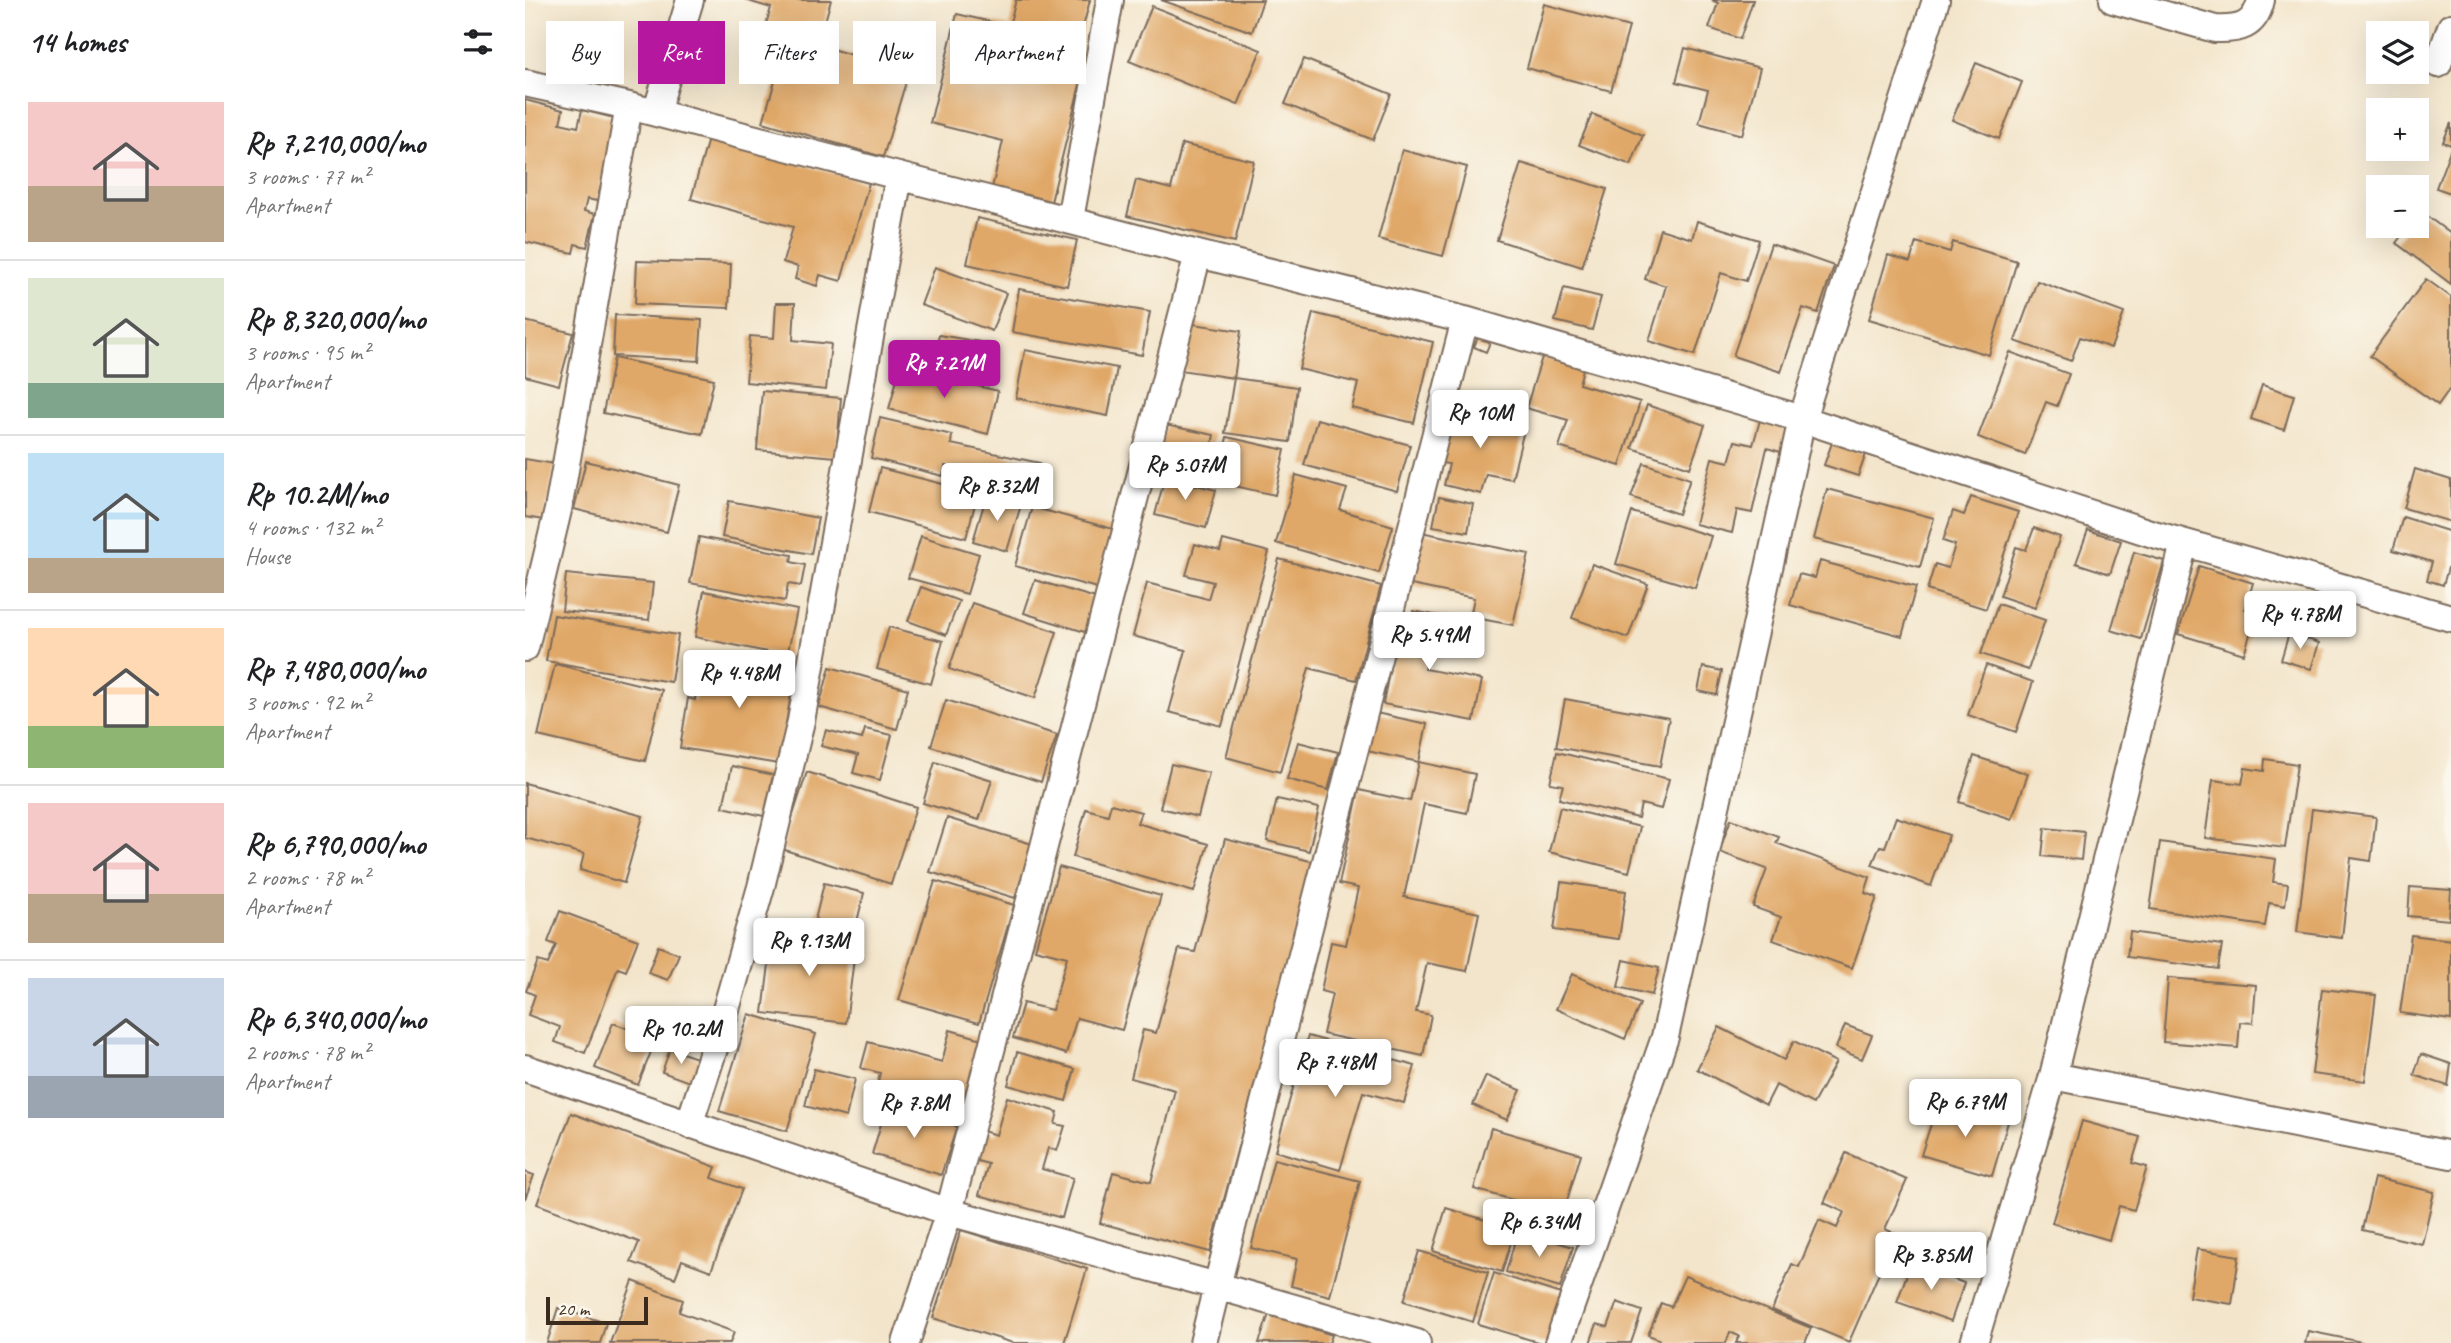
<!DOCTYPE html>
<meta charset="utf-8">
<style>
:root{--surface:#fff;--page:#f6f6f6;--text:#202124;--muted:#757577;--line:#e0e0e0;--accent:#b5179e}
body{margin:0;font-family:Caveat,sans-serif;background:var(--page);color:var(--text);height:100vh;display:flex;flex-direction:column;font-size:26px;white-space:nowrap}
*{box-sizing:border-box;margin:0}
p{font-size:23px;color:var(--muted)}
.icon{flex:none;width:38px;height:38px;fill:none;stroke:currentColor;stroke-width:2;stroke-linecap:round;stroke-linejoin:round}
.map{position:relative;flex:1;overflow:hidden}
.drawer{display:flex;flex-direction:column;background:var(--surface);width:525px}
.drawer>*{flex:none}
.top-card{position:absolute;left:21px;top:21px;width:665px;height:63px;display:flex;gap:14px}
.tools{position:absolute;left:1841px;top:21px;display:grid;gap:14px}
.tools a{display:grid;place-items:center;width:63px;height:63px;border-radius:0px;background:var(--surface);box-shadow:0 7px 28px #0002;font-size:35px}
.scale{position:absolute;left:21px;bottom:18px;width:102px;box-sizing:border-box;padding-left:7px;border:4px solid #3b2a1e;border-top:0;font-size:19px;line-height:24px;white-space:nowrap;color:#3b2a1e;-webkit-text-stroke:5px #fbf7ec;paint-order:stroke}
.price{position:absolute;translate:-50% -60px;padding:0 16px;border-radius:7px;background:#fff;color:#222;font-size:23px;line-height:46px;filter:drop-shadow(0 2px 4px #0008)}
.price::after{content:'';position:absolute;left:50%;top:42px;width:21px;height:16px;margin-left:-10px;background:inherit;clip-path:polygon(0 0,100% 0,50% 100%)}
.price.on{background:var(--accent);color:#fff}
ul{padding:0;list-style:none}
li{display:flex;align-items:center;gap:21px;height:175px;padding:0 28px}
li+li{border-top:2px solid var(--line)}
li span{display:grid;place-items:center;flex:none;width:196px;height:140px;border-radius:0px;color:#555}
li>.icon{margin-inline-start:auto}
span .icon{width:84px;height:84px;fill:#fffc;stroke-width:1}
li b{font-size:30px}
h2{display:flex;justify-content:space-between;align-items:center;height:84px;padding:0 28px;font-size:30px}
.tag{padding:0 24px;border-radius:0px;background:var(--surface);box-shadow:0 7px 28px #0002;font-size:24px;line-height:63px}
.tag.on{background:var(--accent);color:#fff}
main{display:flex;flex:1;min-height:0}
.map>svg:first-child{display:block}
.building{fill:#e0a867}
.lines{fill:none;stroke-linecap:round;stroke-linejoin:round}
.street-casing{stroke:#7b6b5b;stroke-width:30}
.street{stroke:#fff;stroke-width:26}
</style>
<main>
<section class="drawer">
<h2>14 homes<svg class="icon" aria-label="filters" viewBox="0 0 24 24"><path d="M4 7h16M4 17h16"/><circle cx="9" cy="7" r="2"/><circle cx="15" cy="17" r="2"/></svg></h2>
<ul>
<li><span style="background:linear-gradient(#f6c9c9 60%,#b9a48a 0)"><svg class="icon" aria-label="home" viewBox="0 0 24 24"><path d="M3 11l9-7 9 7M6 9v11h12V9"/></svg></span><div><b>Rp 7,210,000/mo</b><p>3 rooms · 77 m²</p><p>Apartment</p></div></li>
<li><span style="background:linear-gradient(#dfe7d0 75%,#7fa58c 0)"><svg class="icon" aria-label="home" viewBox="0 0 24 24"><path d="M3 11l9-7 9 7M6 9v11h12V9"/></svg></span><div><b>Rp 8,320,000/mo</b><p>3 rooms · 95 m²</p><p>Apartment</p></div></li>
<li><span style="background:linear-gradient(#bfe0f5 75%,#b9a48a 0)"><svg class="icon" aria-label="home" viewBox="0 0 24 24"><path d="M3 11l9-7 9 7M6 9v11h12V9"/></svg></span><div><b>Rp 10.2M/mo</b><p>4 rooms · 132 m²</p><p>House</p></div></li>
<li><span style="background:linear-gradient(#ffd9b3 70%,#8fb573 0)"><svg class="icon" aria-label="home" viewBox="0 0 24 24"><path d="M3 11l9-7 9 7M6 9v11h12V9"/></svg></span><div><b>Rp 7,480,000/mo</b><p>3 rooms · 92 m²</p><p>Apartment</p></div></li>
<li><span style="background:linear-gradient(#f6c9c9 65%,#b9a48a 0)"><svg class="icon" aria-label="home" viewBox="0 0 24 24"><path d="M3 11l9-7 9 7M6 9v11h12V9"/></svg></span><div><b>Rp 6,790,000/mo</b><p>2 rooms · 78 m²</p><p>Apartment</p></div></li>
<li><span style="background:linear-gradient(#c9d6e8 70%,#9aa5b1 0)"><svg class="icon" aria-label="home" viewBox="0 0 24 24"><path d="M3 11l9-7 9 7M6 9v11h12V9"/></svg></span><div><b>Rp 6,340,000/mo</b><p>2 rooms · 78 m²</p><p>Apartment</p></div></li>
</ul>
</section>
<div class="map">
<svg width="1926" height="1343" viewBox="0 0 1926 1343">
<rect width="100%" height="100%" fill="#fbf7ec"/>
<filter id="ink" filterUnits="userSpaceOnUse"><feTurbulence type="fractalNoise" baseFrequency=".0143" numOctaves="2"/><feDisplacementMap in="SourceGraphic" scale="14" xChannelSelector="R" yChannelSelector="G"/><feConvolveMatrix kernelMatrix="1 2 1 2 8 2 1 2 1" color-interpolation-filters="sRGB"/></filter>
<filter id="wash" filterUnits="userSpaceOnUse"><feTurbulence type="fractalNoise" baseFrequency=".00686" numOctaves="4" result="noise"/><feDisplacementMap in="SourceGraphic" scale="28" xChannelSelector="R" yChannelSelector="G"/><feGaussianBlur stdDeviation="1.57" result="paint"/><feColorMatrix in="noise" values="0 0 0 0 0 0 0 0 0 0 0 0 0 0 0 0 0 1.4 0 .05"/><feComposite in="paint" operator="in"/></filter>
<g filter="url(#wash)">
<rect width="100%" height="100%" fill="#f3e5cb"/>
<g id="blocks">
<!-- building -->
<path class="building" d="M220,0H306L295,39L241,24L246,8Z
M491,0H565L554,43L484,26Z
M636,0H738L727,32Z
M1187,0H1228L1215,39L1184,28L1193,3Z
M1019,4L1104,27L1086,91L1002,68Z
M627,6L736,50L713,105L604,61Z
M432,14L484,26L480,45L560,64L526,202L467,188L478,141L405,123Z
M263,36L384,72L358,157L238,122Z
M1160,48L1235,68L1217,135L1174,123L1183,90L1151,82Z
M779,59L866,94L848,140L760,104Z
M1451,63L1497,82L1474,139L1427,120Z
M0,100L38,110L35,123L53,127L57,110L93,119L72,201L62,199L59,211L70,214L62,247L50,244L48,253L0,242Z
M1067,114L1118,135L1106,165L1054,145Z
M1926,123V145L1918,142Z
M183,139L344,183L316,281L295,275L292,286L270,279L273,267L258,262L268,227L166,199Z
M657,144L729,161L710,242L602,216L611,180L646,189Z
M1926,148V193L1911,188Z
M877,150L942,167L918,256L853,239Z
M996,163L1082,189L1057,267L972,240Z
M1895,211L1926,234V284L1871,243L1884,226H1892V216Z
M452,218L552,240L542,286L442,264Z
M1172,221L1234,240L1221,281L1196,273L1170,355L1124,341L1141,286L1120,279L1135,229L1167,239Z
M1391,242L1425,252L1428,242L1492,261L1464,355L1344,319L1363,255L1385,262Z
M1246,244L1309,266L1293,313L1278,308L1256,372L1208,356Z
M112,261L206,264L204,308L110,304Z
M410,267L481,293L467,331L396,305Z
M1901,279L1926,297V387L1913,405L1845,356Z
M1512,281L1599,313L1586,348L1555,337L1546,361L1490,341Z
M1039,288L1076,297L1067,330L1030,321Z
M494,289L625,312L617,355L487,332Z
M251,303H270L268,340L306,344L301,390L221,382L225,336L249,338Z
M788,313L908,342L889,423L827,408L833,383L774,369Z
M90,315L177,320L174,361L88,356Z
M0,321L48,333L34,385L0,376Z
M662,323L716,331L709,378L655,370Z
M414,335L468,344L462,378L407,367Z
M953,337L965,342L961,352L949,347Z
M500,350L592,368L583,416L491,398Z
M1485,352L1544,374L1532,406L1521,402L1500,455L1453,437Z
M1017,357L1058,369L1054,384L1115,402L1095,466L1034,447L1043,420L1001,408Z
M89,358L189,379L177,434L78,413Z
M375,367L473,391L463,434L364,409Z
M709,378L772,387L765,442L700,433Z
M1737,385L1769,395L1759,430L1726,419Z
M237,391L316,398L311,457L232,450Z
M1122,405L1180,425L1165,468L1107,448Z
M927,410L1000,426L987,479L961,474L956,494L919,485L924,464L915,463Z
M355,418L427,435L426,444L515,463L511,484L420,466L418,476L346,458Z
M792,419L885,445L872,491L779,465Z
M1235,420L1265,428L1259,453L1242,448L1227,513L1212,510L1207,533L1170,524L1187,458L1204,462L1210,441L1228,445Z
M640,425L689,435L682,468L633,457Z
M702,437L760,450L750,495L692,482Z
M1307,443L1341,454L1333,476L1299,465Z
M0,459L30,464L19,520L0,517Z
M61,461L154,485L142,532L49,509Z
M1119,463L1165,479L1153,514L1106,497Z
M355,468L453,493L441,538L344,512Z
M1890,469L1926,480V522L1879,508Z
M771,475L822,489L815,510L868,526L854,573L751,543Z
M640,477L691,490L681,528L630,515Z
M1302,489L1409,518L1395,567L1289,539Z
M462,494L496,505L482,551L448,541Z
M914,497L948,504L943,532L908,526Z
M1446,497L1493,512L1461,609L1402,590L1410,564L1423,568L1430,545L1418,541L1428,511L1439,515Z
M204,501L293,518L286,554L197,537Z
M507,507L588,529L572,588L490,566Z
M1107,512L1186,536L1170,588L1091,564Z
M1878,517L1926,532V569L1923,568L1918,585L1902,580L1907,562L1868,550Z
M1509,528L1535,537L1510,608L1475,596L1491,547L1501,550Z
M1563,530L1596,541L1585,574L1551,563Z
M896,532L1004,554L988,625L945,617L949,598L886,585Z
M396,536L454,554L442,594L383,578Z
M174,537L267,555L266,562L280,565L276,586L263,584L260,601L165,583Z
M698,540L744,552L697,726L644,712L661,650L608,636L622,583L683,599L688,582L661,575L670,544L695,551Z
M1609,552L1639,561L1616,639L1586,630Z
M754,559L856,586L831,680L784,668L755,772L701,757Z
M1295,561L1391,587L1377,636L1265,605L1274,574L1290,578Z
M1067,564L1123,584L1103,638L1047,618Z
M1674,566L1728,583L1720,609L1732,612L1719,654L1653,634Z
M41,574L128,583L124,620L37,611Z
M510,580L574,599L563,633L499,613Z
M396,587L434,601L421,635L383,621Z
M179,591L272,610L262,656L170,637Z
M447,603L532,632L510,698L424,669Z
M1473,604L1520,620L1503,670L1456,654Z
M888,611L936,620L931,647L905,642L900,669L957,680L949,721L858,704L872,630L884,632Z
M29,615L153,635L146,682L21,661Z
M364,627L418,641L406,684L352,669Z
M1764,633L1794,643L1786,669L1756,660Z
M177,655L270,670L254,764L155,748L163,698L170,700Z
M30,664L137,690L120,761L13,736Z
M1461,665L1508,682L1491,732L1443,715Z
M305,667L383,689L372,729L294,707Z
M1178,667L1197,671L1192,695L1173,691Z
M1040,699L1144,718L1135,766L1031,747Z
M421,700L532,735L516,782L406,746Z
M851,713L902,724L894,762L842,751Z
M340,729L367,735L355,780L328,773L333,755L296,746L301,730L337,739Z
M773,742L813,752L803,790L762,779Z
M1032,752L1144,779L1136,809L1116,804L1113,818L1034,799L1038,785L1025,783Z
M1449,756L1503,774L1487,819L1434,802Z
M1740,759L1772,764L1760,848L1680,838L1688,780L1717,784L1720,768L1739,771Z
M410,762L467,780L454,820L398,803Z
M894,762L950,774L942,813L899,804L879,897L954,913L942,971L902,963L891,1012L906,1015L898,1056L798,1034L807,994L796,991L806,942L821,945L833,888L814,884L834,790L885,801Z
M646,764L684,773L673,817L635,808Z
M207,766L248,775L239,816L198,807Z
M282,772L391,807L366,884L257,849Z
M0,783L118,816L99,883L55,870L59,854L0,838Z
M752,799L794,808L784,851L742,841Z
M586,804L616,812L612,823L683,844L669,892L548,857L561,809L583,815Z
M1035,807L1115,827L1104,872L1024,852Z
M1787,809L1851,817L1846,861L1826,858L1817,938L1772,932Z
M1371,817L1424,835L1406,886L1347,865L1355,846L1360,847Z
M422,818L507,844L490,898L405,872Z
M1206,819L1254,837L1251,843L1345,877L1340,893L1352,897L1327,968L1248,940L1256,917L1228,907L1242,869L1194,852Z
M1520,828L1559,832L1556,860L1517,856Z
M700,839L789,862L685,1252L575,1223L588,1172L626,1182L650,1090L606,1078L618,1030L631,1033L654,949L670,952Z
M1635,842L1751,859L1748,882L1763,884L1760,906L1744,903L1740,926L1625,909Z
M534,867L636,896L597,1030L552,1018L541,1054L488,1038L498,1003L527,1010L542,957L510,949Z
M410,881L489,905L454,1023L374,1000Z
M1036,882L1101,891L1094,939L1029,930Z
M299,883L339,893L330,930L290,920Z
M1885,887L1926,890L1924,920L1883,916Z
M35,911L113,940L101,971L93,968L60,1053L30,1042L35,1027L3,1015L10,995L1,991L13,961L23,964L31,945L23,942Z
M248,932L331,942L321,1023L238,1013Z
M1605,932L1697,945L1693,969L1602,957Z
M1886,935L1926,940V1020L1875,1013Z
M133,946L154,954L143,980L123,973Z
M1099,960L1134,968L1127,995L1093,987Z
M1047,974L1115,1004L1100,1039L1031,1009Z
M1643,978L1731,985L1728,1023L1715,1022L1713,1048L1638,1042Z
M1797,989L1851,995L1840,1081L1787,1074Z
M224,1014L291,1034L262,1131L194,1111Z
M88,1023L131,1039L113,1085L70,1068Z
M1320,1025L1347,1035L1337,1059L1311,1048Z
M1194,1027L1259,1060L1269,1041L1311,1062L1288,1104L1251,1085L1241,1105L1172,1069Z
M425,1030L457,1039L436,1116L350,1093L355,1073L336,1068L343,1042L417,1062Z
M783,1036L890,1066L879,1103L838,1092L815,1170L750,1151Z
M145,1049L175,1059L167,1083L137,1072Z
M492,1052L550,1069L541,1101L483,1085Z
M1896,1054L1926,1064L1923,1086L1889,1075Z
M289,1069L330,1079L321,1117L280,1106Z
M961,1076L996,1090L982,1120L948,1105Z
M482,1097L533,1112L530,1124L540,1126L532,1151L523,1148L517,1169L548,1178L537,1218L454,1195L463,1164L449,1160L458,1131L471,1135Z
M1413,1102L1483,1122L1467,1176L1396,1155Z
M362,1104L432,1126L416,1175L347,1154Z
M46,1113L191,1167L187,1178L217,1189L186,1271L157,1260L150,1278L106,1262L114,1242L12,1204Z
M1557,1121L1615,1137L1607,1163L1622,1167L1609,1210L1594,1206L1584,1240L1527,1223Z
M966,1128L1056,1154L1038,1214L949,1189Z
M1321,1153L1382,1180L1360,1229L1371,1234L1324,1342L1247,1310L1267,1264L1274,1267L1294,1220L1312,1228L1319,1212L1299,1203Z
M749,1159L835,1181L805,1296L766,1286L772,1259L726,1248Z
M0,1172L9,1175L0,1199Z
M1849,1178L1909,1192L1897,1244L1837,1230Z
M921,1208L990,1229L977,1272L908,1251Z
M436,1230L562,1269L539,1343H488L408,1318Z
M993,1230L1048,1247L1035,1288L981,1272Z
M1672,1249L1714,1256L1707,1304L1664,1297Z
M894,1251L963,1272L948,1322L879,1301Z
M1386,1263L1439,1283L1426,1321L1372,1302Z
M969,1273L1039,1295L1024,1343H1016L953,1324Z
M1160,1276L1286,1328L1280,1343H1211L1214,1336L1205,1332L1201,1343H1132L1134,1339L1123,1335L1136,1303L1146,1307Z
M108,1281L158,1300L154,1312L209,1332L205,1343H85Z
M1092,1302L1117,1311L1106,1343H1065L1072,1324L1083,1327Z
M33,1308L81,1323L75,1343H22Z
M744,1314L807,1335L804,1343H734Z
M1783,1331L1837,1342V1343H1780Z"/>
</g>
</g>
<g filter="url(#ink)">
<use href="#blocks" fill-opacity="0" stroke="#7b6b5b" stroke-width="2"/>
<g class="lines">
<!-- street casing -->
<g class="street-casing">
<path id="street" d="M1588,0L1690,29C1714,30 1730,27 1736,0
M1913,64L1926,27
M0,83L104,106
M131,113L165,0
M545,219L585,0
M673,254L940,320L1277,419L1411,0
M0,648L33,510L104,106L673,254L424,1212L0,1068
M1528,1076L1926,1155
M164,1125L196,1027L236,887L276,721L374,176
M381,1343L424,1212L692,1286L678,1343
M892,1343L692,1286L940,320
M1033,1343L1140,1037L1277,419L1625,533L1926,618
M1449,1343L1528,1076L1659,543"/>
</g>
<!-- street -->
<use href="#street" class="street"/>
</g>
</g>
</svg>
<div class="tools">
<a><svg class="icon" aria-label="layers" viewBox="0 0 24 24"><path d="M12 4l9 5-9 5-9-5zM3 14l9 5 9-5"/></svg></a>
<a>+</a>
<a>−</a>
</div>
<div class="scale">20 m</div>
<b class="price on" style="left:419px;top:400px">Rp 7.21M</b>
<b class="price" style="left:955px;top:450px">Rp 10M</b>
<b class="price" style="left:660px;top:502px">Rp 5.07M</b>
<b class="price" style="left:472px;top:523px">Rp 8.32M</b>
<b class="price" style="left:1775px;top:651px">Rp 4.78M</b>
<b class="price" style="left:904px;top:672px">Rp 5.49M</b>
<b class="price" style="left:214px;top:710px">Rp 4.48M</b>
<b class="price" style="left:284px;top:978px">Rp 9.13M</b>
<b class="price" style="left:156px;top:1066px">Rp 10.2M</b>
<b class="price" style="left:810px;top:1099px">Rp 7.48M</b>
<b class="price" style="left:1440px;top:1139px">Rp 6.79M</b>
<b class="price" style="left:389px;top:1140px">Rp 7.8M</b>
<b class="price" style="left:1014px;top:1259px">Rp 6.34M</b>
<b class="price" style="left:1406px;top:1292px">Rp 3.85M</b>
<div class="top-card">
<a class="tag">Buy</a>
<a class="tag on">Rent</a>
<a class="tag">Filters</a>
<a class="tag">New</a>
<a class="tag">Apartment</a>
</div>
</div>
</main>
